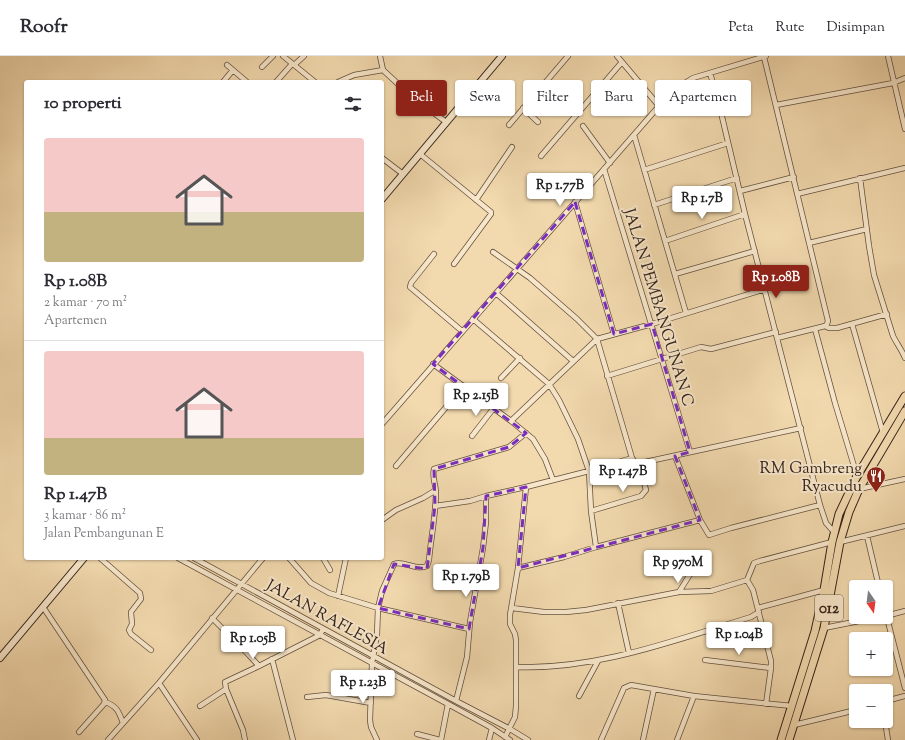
<!DOCTYPE html>
<html lang="id">
<meta charset="utf-8">
<style>
:root{--surface:#fff;--page:#f7f7f7;--text:#2b2b33;--muted:#7c7c81;--line:#e1e1e2;--accent:#8f2418}
body{margin:0;font-family:"Sorts Mill Goudy",serif;background:var(--page);color:var(--text);height:100vh;display:flex;flex-direction:column;font-size:15px;white-space:nowrap}
*{box-sizing:border-box;margin:0}
p{font-size:13px;color:var(--muted)}
.icon{flex:none;width:22px;height:22px;fill:none;stroke:currentColor;stroke-width:2;stroke-linecap:round;stroke-linejoin:round}
.map{position:relative;flex:1;overflow:hidden}
.side{position:absolute;left:24px;top:24px;width:360px;height:480px;display:flex;flex-direction:column;background:var(--surface);border-radius:4px;box-shadow:0 1px 3px #0004}
.side>*{flex:none}
.hud{position:absolute;left:396px;top:24px;width:380px;height:36px;display:flex;gap:8px}
.needle{width:26px;rotate:166deg}
.fabs{position:absolute;left:849px;top:524px;display:grid;gap:8px}
.fabs a{display:grid;place-items:center;width:44px;height:44px;border-radius:4px;background:var(--surface);box-shadow:0 1px 3px #0004;font-size:20px}
.price{position:absolute;translate:-50% -34px;padding:0 9px;border-radius:4px;background:#fff;color:#222;font-size:13px;line-height:26px;filter:drop-shadow(0 1px 2px #0008)}
.price::after{content:'';position:absolute;left:50%;top:24px;width:12px;height:9px;margin-left:-6px;background:inherit;clip-path:polygon(0 0,100% 0,50% 100%)}
.price.on{background:var(--accent);color:#fff}
ul{padding:0;list-style:none}
li{display:grid;align-content:center;gap:8px;height:212px;padding:0 20px}
li+li{border-top:1px solid var(--line)}
li span{display:grid;place-items:center;height:124px;border-radius:4px;color:#555}
li>.icon{margin-inline-start:auto}
span .icon{width:72px;height:72px;fill:#fffc;stroke-width:1}
li b{font-size:17px}
h2{display:flex;justify-content:space-between;align-items:center;height:48px;padding:0 20px;font-size:17px}
.tag{padding:0 14px;border-radius:4px;background:var(--surface);box-shadow:0 1px 3px #0004;font-size:14px;line-height:36px}
.tag.on{background:var(--accent);color:#fff}
header{display:flex;align-items:center;gap:24px;box-sizing:border-box;height:56px;padding:0 20px;background:var(--surface);border-bottom:1px solid var(--line)}
header strong{font-size:19px}
nav{display:flex;gap:22px;margin-inline-start:auto;font-size:14px}
.map>svg:first-child{display:block}
.lines{fill:none;stroke-linecap:round;stroke-linejoin:round}
.minor-casing{stroke:#63503e;stroke-width:6}
.secondary-casing{stroke:#332219;stroke-width:8}
.primary-casing{stroke:#332219;stroke-width:9}
.minor{stroke:#f7e6ca;stroke-width:4.5}
.secondary{stroke:#f7e6ca;stroke-width:6}
.primary{stroke:#f2d9ae;stroke-width:7}
.marked{fill:none;stroke:#7b2cbf;stroke-width:3;stroke-dasharray:8 5;stroke-linejoin:round}
.labels{text-anchor:middle;stroke-width:4;stroke-linejoin:round;paint-order:stroke}
.shield{fill:#f7e6ca;stroke:#6e5d4e;stroke-width:1}
.shield-label{font-size:15px;font-weight:bold;fill:#332219}
.street-label{font-size:16px;fill:#332219;stroke:#f7e6ca}
.poi-label{font-size:16px;fill:#332219;stroke:#f7e6ca;text-anchor:end}
</style>
<header>
<strong>Roofr</strong>
<nav><a>Peta</a><a>Rute</a><a>Disimpan</a></nav>
</header>
<div class="map">
<svg width="905" height="684" viewBox="0 0 905 684">
<rect width="100%" height="100%" fill="#f2d9ae"/>
<filter id="stains"><feTurbulence type="fractalNoise" baseFrequency=".005" numOctaves="4"/><feColorMatrix values="0 0 0 0 .2 0 0 0 0 .09 0 0 0 0 .02 0 0 0 .5 -.17"/></filter>
<radialGradient id="worn" r=".72"><stop offset=".6" stop-color="#630" stop-opacity="0"/><stop offset="1" stop-color="#630" stop-opacity=".3"/></radialGradient>
<g class="lines">
<!-- minor casing -->
<g class="minor-casing">
<path id="minor" d="M283,0L315,26
M380,0L383,14L411,40L446,66
M617,0L659,50
M888,0L905,73
M764,1L828,265L827,268L825,270L777,282
M227,9L247,26
M294,9L304,0
M262,11L273,0
M710,17L719,48L745,158L820,449L826,467L834,476
M223,26L233,14
M276,26L292,8
M338,26L354,19L383,14
M776,49L893,27L905,22
M523,52L538,66
M509,69L568,0
M583,70L610,107
M634,79L686,257
M420,98L491,156V158L454,208
M541,100L622,6
M382,102L403,118
M604,113L690,396
M644,114L728,87
M860,122L869,190L874,219L893,280C897,288 902,294 905,302
M740,135L794,121
M797,138L905,112
M476,144L512,91
M575,146L614,278
M654,149L737,122
M665,185L745,158
M809,187L867,173
M493,196L530,222L577,263L597,283L632,402
M434,198L411,227L410,231L462,275
M675,218L755,195
M496,237L573,305
M473,263L549,328L559,344L578,383L589,415L591,455L596,491L700,464
M852,268L883,377
M825,270L829,272H837L887,258
M815,273L835,347L857,420
M433,308L511,365L533,383L545,403L553,424
M607,320L701,291L711,293L776,276
M501,322L520,302
M511,365L597,283L652,268L765,233
M382,368L659,50L680,30L693,22L766,0
M472,380L493,353
M675,400L700,464L709,479L731,472L820,449
M396,410L464,330
M859,433L905,423
M435,450L470,445L486,440L526,431L589,415L632,402L636,408L801,372
M591,455L641,440L646,434C644,425 641,417 636,408
M382,464L396,454L423,442L436,434
M867,480L879,531
M840,486L905,470
M100,502L140,537L141,543L131,556L132,568L129,574L131,578L151,594
M178,502L448,648L492,672L510,684
M194,502L456,645L510,673L528,684
M289,502L311,527L329,537L378,552L469,573
M323,502L330,514
M518,512L564,501L596,491
M747,524L753,534L771,605V612L766,648
M679,536L702,499
M338,540L346,502
M618,547L629,597
M43,551L105,644L104,648L79,676
M512,552L544,556H566L586,554L679,536L711,535L747,524L754,507L760,505L832,486
M758,552L824,534
M886,558L905,632
M886,560L905,555
M212,562L247,597L259,610
M824,572L879,561
M272,603L293,684
M705,604L771,612
M516,611C597,614 675,584 751,561L759,556
M159,627L197,684
M579,640L598,605
M307,641L326,639L371,647
M456,645L467,601L470,566L483,492L486,466V440
M886,645L905,640
M105,646C117,650 119,656 123,667
M200,650L226,633
M885,665L888,684
M794,669L856,654
M417,678L440,684
M505,681L515,661L516,650V584L515,578L510,568V559L518,512L526,431
M108,684L159,627L263,502
M245,684L243,674L226,633L225,626L259,610L320,579L323,573
M377,684L371,671L370,664L372,607L377,579L378,552L382,535L394,508C404,504 415,515 427,510L429,504C431,481 436,458 436,435C435,427 432,420 434,413L509,391L526,377
M441,684L448,648
M489,684L492,672
M601,684L624,632L631,629L694,640L792,650
M643,684L654,633
M677,684L694,640"/>
</g>
<!-- secondary casing -->
<g class="secondary-casing">
<path id="secondary" d="M382,143L502,0
M0,602L84,502"/>
</g>
<!-- primary casing -->
<g class="primary-casing">
<path id="primary" d="M781,684L815,575L824,534L832,486L839,458L857,420L905,340
M789,684L824,572L840,486L849,456L859,433L905,355"/>
</g>
<!-- minor -->
<use href="#minor" class="minor"/>
<!-- secondary -->
<use href="#secondary" class="secondary"/>
<!-- primary -->
<use href="#primary" class="primary"/>
</g>
<!-- marked area -->
<path class="marked" d="M575,146L614,278L652,268L690,396L675,400L700,464L518,512L526,431L486,440L483,492L469,573L378,552L394,508L427,513L435,450L434,413L509,391L526,377L433,308Z"/>
<!-- icons -->
<defs>
<g id="restaurant-pin" transform="scale(1)"><path d="M0 17L-7.5 6A9.5 9.5 0 1 1 7.5 6Z" fill="#8f2418" stroke="#f7e6ca"/><path d="M-5-6h1v4h1v-4h1v4h1v-4h1v5L-1.5 .5V6h-2V.5L-5-1ZM5-6V6H3V1.5H1.5Q1.5-4 5-6Z" fill="#fff"/></g>
</defs>
<g fill-rule="evenodd">
<use href="#restaurant-pin" x="876" y="420"/>
</g>
<g class="labels">
<!-- shield labels -->
<rect class="shield" x="815" y="539" width="28" height="26" rx="3"/>
<g class="shield-label">
<text x="829" y="557">012</text>
</g>
<!-- street labels -->
<g class="street-label">
<text transform="translate(660 251) rotate(73)" y="6">JALAN PEMBANGUNAN C</text>
<text transform="translate(328 560) rotate(29)" y="6">JALAN RAFLESIA</text>
</g>
<!-- poi labels -->
<g class="poi-label">
<text x="862" y="417">RM Gambreng<tspan x="862" dy="18">Ryacudu</tspan></text>
</g>
</g>
<rect width="100%" height="100%" filter="url(#stains)"/>
<rect width="100%" height="100%" fill="url(#worn)"/>
</svg>
<div class="fabs">
<a><svg class="needle" viewBox="-14 -14 28 28"><path d="M0-13l5 13h-10z" fill="#e53935"/><path d="M0 13l5-13h-10z" fill="#7c7c81"/></svg></a>
<a>+</a>
<a>−</a>
</div>
<b class="price" style="left:560px;top:151px">Rp 1.77B</b>
<b class="price" style="left:702px;top:164px">Rp 1.7B</b>
<b class="price on" style="left:776px;top:243px">Rp 1.08B</b>
<b class="price" style="left:476px;top:361px">Rp 2.15B</b>
<b class="price" style="left:623px;top:437px">Rp 1.47B</b>
<b class="price" style="left:678px;top:528px">Rp 970M</b>
<b class="price" style="left:466px;top:542px">Rp 1.79B</b>
<b class="price" style="left:739px;top:600px">Rp 1.04B</b>
<b class="price" style="left:253px;top:604px">Rp 1.05B</b>
<b class="price" style="left:363px;top:648px">Rp 1.23B</b>
<div class="hud">
<a class="tag on">Beli</a>
<a class="tag">Sewa</a>
<a class="tag">Filter</a>
<a class="tag">Baru</a>
<a class="tag">Apartemen</a>
</div>
<section class="side">
<h2>10 properti<svg class="icon" aria-label="filters" viewBox="0 0 24 24"><path d="M4 7h16M4 17h16"/><circle cx="9" cy="7" r="2"/><circle cx="15" cy="17" r="2"/></svg></h2>
<ul>
<li><span style="background:linear-gradient(#f6c9c9 60%,#c2b280 0)"><svg class="icon" aria-label="home" viewBox="0 0 24 24"><path d="M3 11l9-7 9 7M6 9v11h12V9"/></svg></span><div><b>Rp 1.08B</b><p>2 kamar · 70 m²</p><p>Apartemen</p></div></li>
<li><span style="background:linear-gradient(#f6c9c9 70%,#c2b280 0)"><svg class="icon" aria-label="home" viewBox="0 0 24 24"><path d="M3 11l9-7 9 7M6 9v11h12V9"/></svg></span><div><b>Rp 1.47B</b><p>3 kamar · 86 m²</p><p>Jalan Pembangunan E</p></div></li>
</ul>
</section>
</div>
